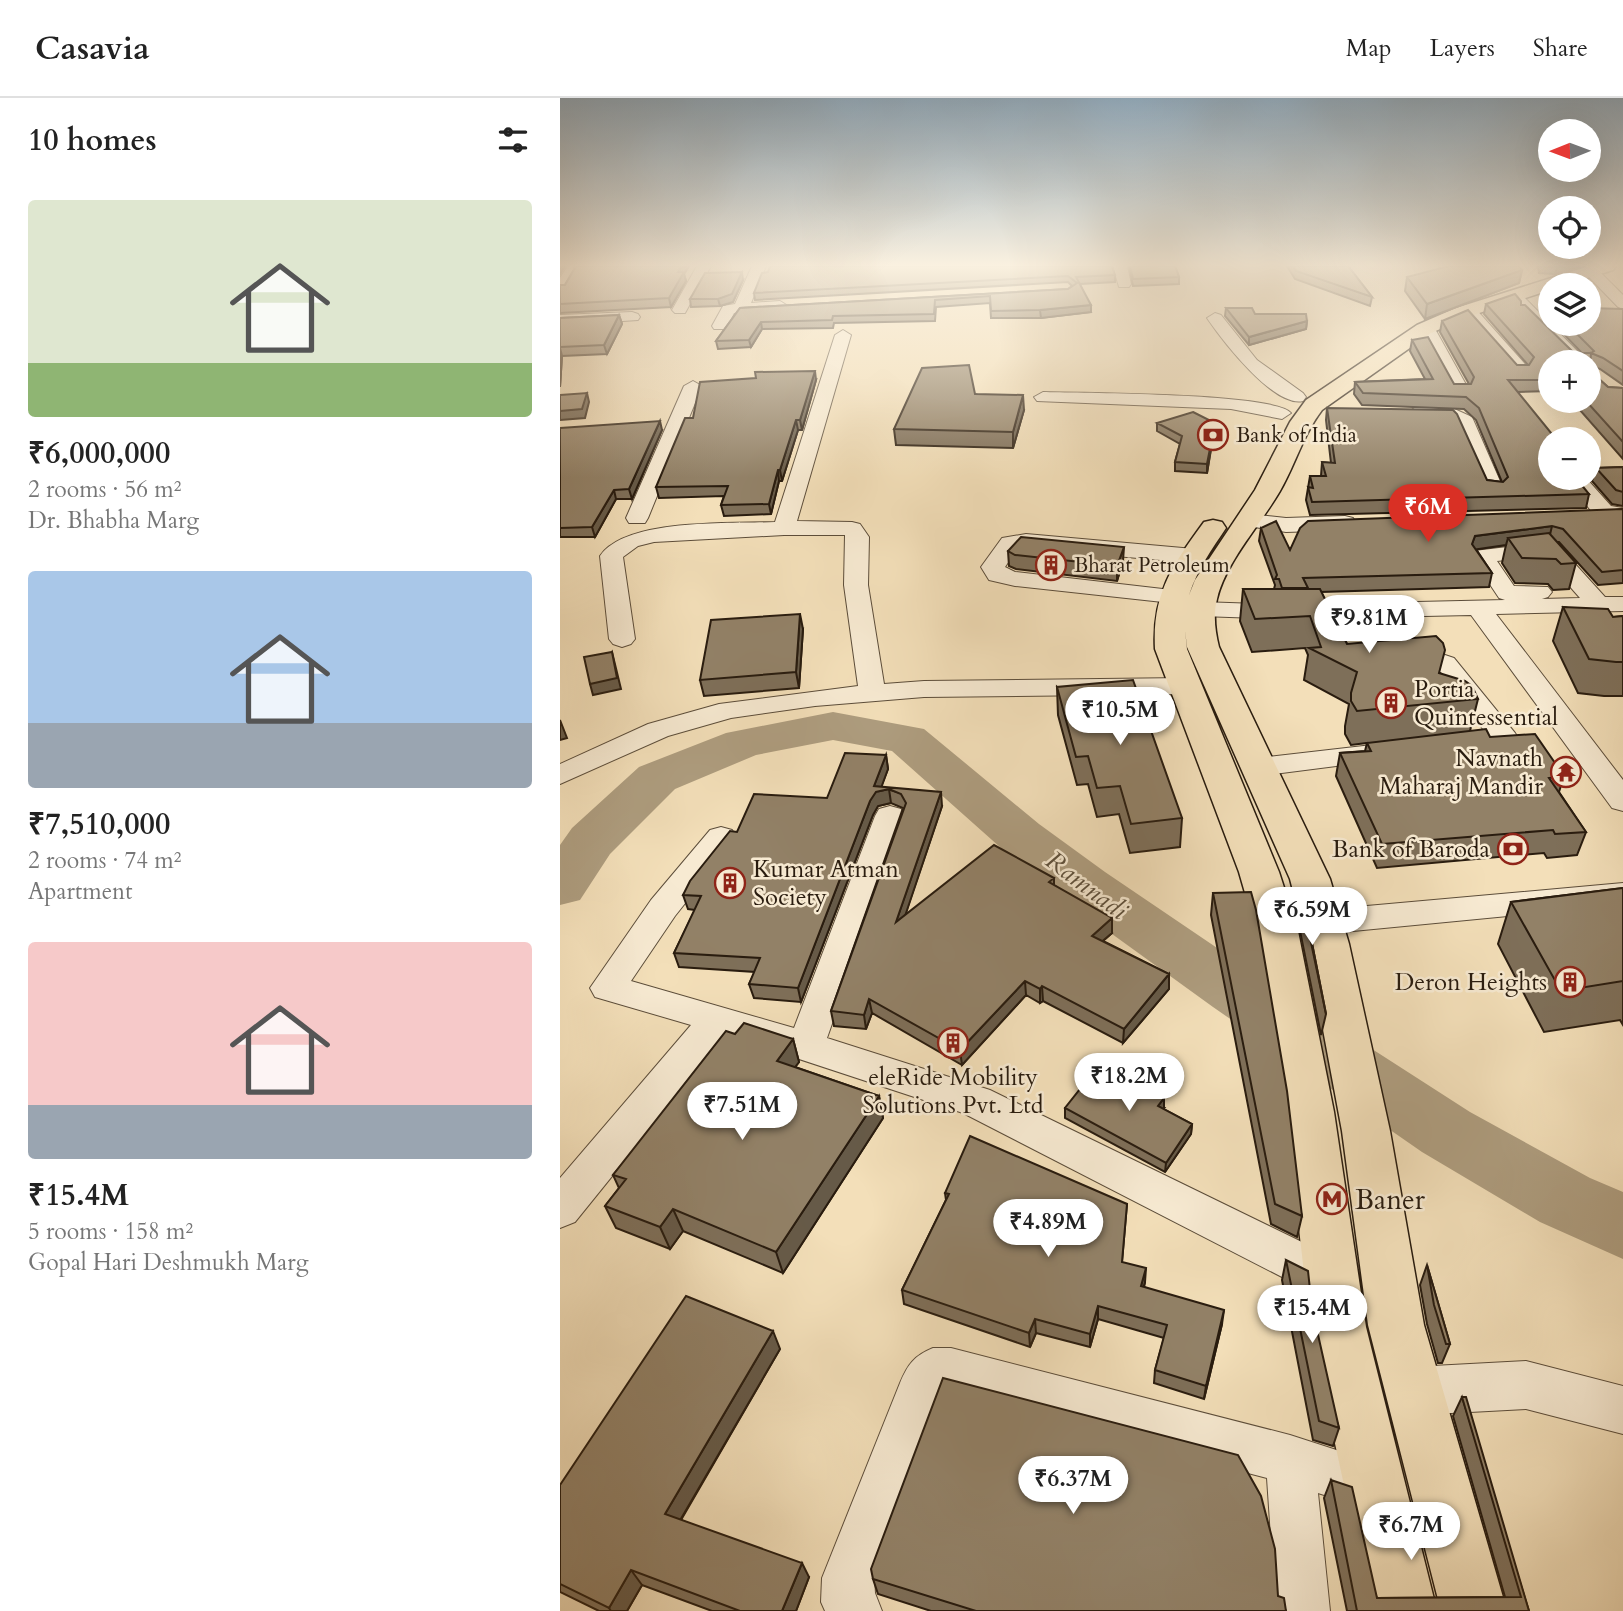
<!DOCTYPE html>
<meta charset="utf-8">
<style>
:root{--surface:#fff;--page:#f6f6f6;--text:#222;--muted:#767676;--line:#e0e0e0;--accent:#d93025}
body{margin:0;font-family:Cardo,serif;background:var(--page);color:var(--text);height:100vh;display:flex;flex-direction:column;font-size:26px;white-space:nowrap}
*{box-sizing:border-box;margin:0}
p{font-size:23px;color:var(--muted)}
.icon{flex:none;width:38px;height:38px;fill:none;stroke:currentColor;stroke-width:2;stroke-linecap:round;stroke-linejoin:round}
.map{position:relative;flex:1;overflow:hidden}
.details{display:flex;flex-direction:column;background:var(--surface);width:560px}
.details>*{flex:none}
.needle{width:46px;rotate:269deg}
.buttons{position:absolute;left:978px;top:21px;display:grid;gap:14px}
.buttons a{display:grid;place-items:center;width:63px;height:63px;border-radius:50%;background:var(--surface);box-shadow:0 7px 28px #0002;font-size:35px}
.price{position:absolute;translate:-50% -60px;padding:0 16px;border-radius:24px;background:#fff;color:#222;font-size:23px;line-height:46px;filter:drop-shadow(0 2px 4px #0008)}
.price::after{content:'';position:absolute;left:50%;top:42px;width:21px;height:16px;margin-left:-10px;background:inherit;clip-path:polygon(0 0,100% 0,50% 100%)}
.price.active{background:var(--accent);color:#fff}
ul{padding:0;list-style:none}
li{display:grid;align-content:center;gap:14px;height:371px;padding:0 28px}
li span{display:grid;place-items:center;height:217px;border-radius:7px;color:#555}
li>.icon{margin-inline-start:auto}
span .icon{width:126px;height:126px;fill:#fffc;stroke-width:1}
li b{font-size:30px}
h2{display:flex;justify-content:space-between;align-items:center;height:84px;padding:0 28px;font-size:30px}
header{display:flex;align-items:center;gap:42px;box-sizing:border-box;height:98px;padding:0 35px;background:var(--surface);border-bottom:2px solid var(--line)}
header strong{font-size:33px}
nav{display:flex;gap:38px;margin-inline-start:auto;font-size:24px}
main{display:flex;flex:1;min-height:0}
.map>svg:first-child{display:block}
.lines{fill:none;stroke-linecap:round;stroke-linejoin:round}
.river{fill:#ae9d7f;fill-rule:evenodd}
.minor-casing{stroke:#5c4d3a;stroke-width:2}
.major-casing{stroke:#291c0f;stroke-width:3}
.minor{fill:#f7ead2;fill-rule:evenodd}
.major{fill:#f3dfb9;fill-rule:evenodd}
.wall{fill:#7e6f59;stroke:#291c0f;stroke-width:2}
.shaded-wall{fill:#665a48;stroke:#291c0f;stroke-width:2}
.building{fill:#928167;stroke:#291c0f;stroke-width:2}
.labels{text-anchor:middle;stroke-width:5;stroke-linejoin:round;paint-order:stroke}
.far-poi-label{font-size:21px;fill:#291c0f;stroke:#f7ead2;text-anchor:start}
.poi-label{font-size:24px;fill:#291c0f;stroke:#f7ead2;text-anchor:end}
.water-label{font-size:26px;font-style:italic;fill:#5e503c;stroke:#f7ead2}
.near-poi-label{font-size:28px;fill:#291c0f;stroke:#f7ead2;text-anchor:start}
</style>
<header>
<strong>Casavia</strong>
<nav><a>Map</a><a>Layers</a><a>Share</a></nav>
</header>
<main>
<section class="details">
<h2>10 homes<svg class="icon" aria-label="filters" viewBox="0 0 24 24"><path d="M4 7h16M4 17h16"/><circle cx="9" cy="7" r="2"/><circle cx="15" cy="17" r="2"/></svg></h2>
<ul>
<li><span style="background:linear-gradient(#dfe7d0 75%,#8fb573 0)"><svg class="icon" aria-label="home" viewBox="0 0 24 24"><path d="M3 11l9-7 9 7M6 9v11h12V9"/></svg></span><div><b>₹6,000,000</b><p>2 rooms · 56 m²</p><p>Dr. Bhabha Marg</p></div></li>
<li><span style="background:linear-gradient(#a9c7e8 70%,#9aa5b1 0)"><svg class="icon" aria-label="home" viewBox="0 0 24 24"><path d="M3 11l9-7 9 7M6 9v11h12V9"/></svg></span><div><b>₹7,510,000</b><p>2 rooms · 74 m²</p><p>Apartment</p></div></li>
<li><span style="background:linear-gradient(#f6c9c9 75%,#9aa5b1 0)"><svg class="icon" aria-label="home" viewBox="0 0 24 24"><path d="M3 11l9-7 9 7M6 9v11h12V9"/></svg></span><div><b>₹15.4M</b><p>5 rooms · 158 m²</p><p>Gopal Hari Deshmukh Marg</p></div></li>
</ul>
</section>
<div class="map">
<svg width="1063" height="1513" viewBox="0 0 1063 1513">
<rect width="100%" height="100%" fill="#f3dfb9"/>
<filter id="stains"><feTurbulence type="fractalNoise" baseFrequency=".00286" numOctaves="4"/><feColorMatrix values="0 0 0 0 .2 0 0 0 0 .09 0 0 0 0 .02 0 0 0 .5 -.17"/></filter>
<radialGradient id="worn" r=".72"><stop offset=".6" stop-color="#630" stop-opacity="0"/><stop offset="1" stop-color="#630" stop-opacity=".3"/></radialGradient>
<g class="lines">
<!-- river -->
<path class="river" d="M273,614L364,631L479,726L545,774L697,877L910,1014L1030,1080L1063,1094V1161L980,1124L862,1054L653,909L505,802L441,750L332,653L273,642L196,657L115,691L50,756L20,802L0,807V747L12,730L79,669L166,635Z"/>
<!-- minor casing -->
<g class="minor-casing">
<path id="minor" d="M8,168H22L5,194L0,195V180Z
M137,168H151L125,215H115L112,212Z
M192,168H206L191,205L220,203L228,208L220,213L174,215L166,231H154L152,228L163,208L175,206Z
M553,168H567L571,186L569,189H559Z
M1032,170L1037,171L1063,197V211L1058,209L1027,177L1025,174Z
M954,192L959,194L1028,264H1011L949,200L946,197Z
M909,207L914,209L964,265L967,269L964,273H952L904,215L901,212Z
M72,214L78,216L80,219L78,222L0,227V217Z
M655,215L661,217L697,262L743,295L746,299L743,303C714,310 662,242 647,220Z
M866,224L874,229L909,292L906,296H894L891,292L858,229Z
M283,232L291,237L237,423L292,424L300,426L309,439L308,487L324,586L364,583L625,580L634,582L638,588L634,594L625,596L364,599L255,608L171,620L108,638L0,686V666L88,626L159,606L298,588L284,487L285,437H224L94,444L78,448L63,459L75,541L71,546L62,549L53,546L49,541L40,458C66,420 171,426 215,424L275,237Z
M133,283L142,288L88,420L85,425H69L66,420L124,288Z
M483,294C519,295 715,295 731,315L722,321L671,311L477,303L474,299Z
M856,309H890L912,319L943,390L940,394H926L923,390L897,326L886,321L849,319L847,315Z
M1005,380H1026L1051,408L1063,410V422L1036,419Z
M689,416L726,420L785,418L793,420L796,425L793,430L785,432L726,434L681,427L678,422L681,417Z
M466,436L634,451L642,453L645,458L642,463L634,465L466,450L457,451L445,469L455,474L620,493L624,498L620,503L612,505L455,488L429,482L421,469L442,440Z
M989,444L997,446L1045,499H1063V513L936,516L1063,682V713L1052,710L911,517L725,521L641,518L632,516L629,511L632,506L641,504L725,507L945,502L939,500L911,458L914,453ZM983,458L1020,500L982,501L988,499L992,494L988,489L954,488L937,463Z
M885,557L894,560L955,635L959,641L955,647L908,653L898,651L894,645L898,639L926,635L872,565L876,560Z
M821,646L831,649L835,655L831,661L698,678L688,675L684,669L688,663L698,660Z
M330,708L341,711L345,718L267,940L430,992L787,1166L793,1181L787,1196L771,1202L755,1196L403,1015L166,937L15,1124L0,1130V1080L131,927L35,899L30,890L91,802L150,732L161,729L172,732L176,739L172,746L115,818L71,883L234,930L315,718L319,711Z
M1063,785V807L762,836L750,832L745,824L750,816L762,812Z
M373,1250H391L730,1337L832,1370L839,1388L832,1406L814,1413L758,1395L770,1513H716L707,1380L385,1296L314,1480L315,1495L322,1513H265L261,1504L262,1480L340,1285C348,1266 354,1258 373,1250Z
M966,1263L1063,1288V1336L966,1311L854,1317L837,1310L830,1293L837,1276L854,1269Z"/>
</g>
<!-- major casing -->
<g class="major-casing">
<path id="major" d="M1029,168H1056L1053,172L1005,187H990V192L910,218L871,235L762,312C743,337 735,367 720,393C701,426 665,465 657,501C653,517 655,533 659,549L770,781L789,846L830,1033L864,1227L947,1513H881L808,1227L782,1033L747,846L730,781L627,549L625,532L627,551L719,774L738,833L774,1014L806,1229L877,1513H811L750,1229L726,1014L696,833L679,774L595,551C592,496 612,468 644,424L653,422L662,424L666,430C652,451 637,472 629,497L635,482L695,392L730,324L746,302L857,227L896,210Z"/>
</g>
<!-- minor -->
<use href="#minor" class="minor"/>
<!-- major -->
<use href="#major" class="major"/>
</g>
<!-- wall -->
<path class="wall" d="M16,168H129L124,176L126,183L111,209L0,215V187H5Z
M569,168H615L619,179V186L573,188Z
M727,168H788L812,199L810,208L735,181Z
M978,168H1020L995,176L979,175Z
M962,172L959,185L865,221L845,193L847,179Z
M208,174L555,177V184L520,186L531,214L481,220H431L430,205L376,209L375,223L274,225L273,230L202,231L191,249L158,251L156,243L180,210L508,191L512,188L508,184L195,202L194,195Z
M183,182L173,204L160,208L131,209L130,201Z
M926,206L961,207L1014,255H1022L994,226H1029L1063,211V287L1040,271L1030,268V273L1048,289L1063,290V361L1012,303H1029L990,264V293L958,294L990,380L1029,396L1026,410L750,417L746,402L750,378H761L762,364L771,365L766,322L767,310L927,382L942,384L916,322L904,311L802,307L794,296L795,284L865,281L850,253L852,242L894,286H909L880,234L882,223L957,267H968L924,216Z
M990,208V222L987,219Z
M666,210L695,216L747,223L746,231L689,247L665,218Z
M59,217L62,226L47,256L2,258L0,289V220Z
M256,282L242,332H238L222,383H219L211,416L164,418L161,407L164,398L99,400L96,389Z
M415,296L464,312L453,350L336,347L334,331Z
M597,325H655L647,375L615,373V364L620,346L597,333Z
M0,330L102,332L72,401H56L35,439H0Z
M1063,369V408L1052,406L1032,383L1036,370Z
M1063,411V485L1038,487L999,444H997L1016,465L1009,491L993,492L988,486L955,485L942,465L946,447L916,451L932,475L929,489L761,494L787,546L880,575L918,601L910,633L930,639L1004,678L999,694L1026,734L1017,757L987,760L984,755L817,770L776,678L780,655L805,653L807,645L791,647L785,636V628L789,606L744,582L748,557L745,550L692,554L680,523L683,491H714L715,487L699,443L701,430L730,452Z
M448,453L563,463L557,483L456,471L449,468Z
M1003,509L1053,519L1063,518V598H1044L1018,595L993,543Z
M243,531L239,590L144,598L140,582Z
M497,589L622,720L620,749L570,755L559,716L537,719L528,686L517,687L498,617Z
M326,657L328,671L321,689L382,708L345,817L494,780V787L552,835L543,843L609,876V891L563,945L483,903L480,905L466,897L402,967L312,915L306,931L274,928L271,913L343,710L331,705L318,708L313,717L241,904L194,900L189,886L195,874L119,869L114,855L135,812L128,811L123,797L177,734L267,700Z
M1063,790V927L1060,922L984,934L938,846L951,804Z
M739,792L748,825L766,916L761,937L736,813Z
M653,795L742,1118L737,1139L711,1126L651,817Z
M175,936L233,941L239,964L235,969L319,998L323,1020L223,1175L123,1133L110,1151L56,1130L45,1108L59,1090L53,1077Z
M505,1010H604L603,1011L632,1026L631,1036L605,1074L505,1020Z
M385,1095L567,1106L562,1164L585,1184L584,1189L662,1226L644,1301L594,1285L595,1272L604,1240L538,1221L530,1249L476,1235L470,1249L344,1206L342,1192L386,1102Z
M726,1162L779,1330L773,1348L753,1342L722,1182Z
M867,1167L890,1246L882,1265H878L867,1226L860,1187Z
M220,1251L121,1422L249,1479L236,1513H152L82,1487L67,1513H39L0,1494V1387Z
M902,1299L969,1513H787L764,1400L771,1382L817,1500L945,1499L893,1318Z
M313,1481L718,1498L726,1513H371L318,1496Z"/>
<!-- shaded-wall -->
<path class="shaded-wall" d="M0,168H5L0,176Z
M122,168H129L124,176L126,183L111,209L109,200L118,174Z
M1000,168H1020L995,176L997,169Z
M962,172L959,185L865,221L867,206Z
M182,174L183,182L173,204L160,208L158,201Z
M531,207V214L481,220L480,212Z
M59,217L62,226L47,256L44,247Z
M747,223L746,231L689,247V239Z
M201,224L202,231L191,249L189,242Z
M0,250L2,258L0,289Z
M255,273L256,282L242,332L240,322Z
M27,295L29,304L25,320L0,322V313Z
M463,297L464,312L453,350V334Z
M236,322L238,332L222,383L220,372Z
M100,323L102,332L72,401L69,391Z
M655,325L654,334L647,375V366Z
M218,372L219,383L211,416L209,406Z
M54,392L56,401L35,439L32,429Z
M992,428L989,441L948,440L946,447L912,452V446L915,438Z
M564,449L563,463L557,483V468Z
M240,516L243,531L239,590L236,574Z
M52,554L61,591L33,597L30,586Z
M0,622L7,640L0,642Z
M326,657L328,671L320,693L329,691L331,705L318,708L313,717L241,904L238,890L310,703L314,688Z
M381,694L382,708L338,839L336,824Z
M552,820V835L532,852V838Z
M609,876V891L563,945L564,931Z
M465,883L466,897L402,967L400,952Z
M482,888L483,903L480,905V891Z
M309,901L312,915L306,931L304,917Z
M233,941L239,964L223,985L217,963Z
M319,998L323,1020L223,1175L216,1154Z
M604,1000V1010L598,1018V1008Z
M632,1026L631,1036L605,1074L606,1065Z
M113,1111L123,1133L110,1151L100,1129Z
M586,1170L585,1184L580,1202L581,1188Z
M538,1208V1221L530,1249V1236Z
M664,1212L662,1226L644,1301L646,1288Z
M475,1221L476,1235L470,1249L469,1235Z
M213,1233L220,1251L115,1431L105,1416Z
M242,1465L249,1479L236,1513H222Z
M71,1472L82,1487L67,1513H51L49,1510Z"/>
<!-- building -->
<path class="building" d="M16,168H122L118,174H124L109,200L0,206V187H5Z
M210,168H552L555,177L516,179L531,207L480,212L431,213L430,198L375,202L374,216L273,218L272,222L201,224L189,242L156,243L180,210L508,191L517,185L508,178L194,195L202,175L208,174Z
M570,168H615L619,179L573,181Z
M733,168H788L812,199L736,173Z
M889,168H959L962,172L867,206L847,179Z
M980,168H1000L997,169Z
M182,174L172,196L158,201H130L145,175Z
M955,196L961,203V207H965L1014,255H1031L1034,253L1007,226H1029V210L1063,211V273L1043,260L1031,255L1030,273L1048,289L1063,290V344L1026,303H1029V264H990V282H948L996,341H990V380H1016L1029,396L752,404L748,389L753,390L750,378H766L762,364L775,365L767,310L893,312L897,316L927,382L943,384L948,379L919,310L906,299L803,295L795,284L873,281L852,242L868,239L894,286H911L914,279L882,223L908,212L957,267H969L974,259L926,206Z
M666,210H692L695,216H746L747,223L689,239Z
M59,217L44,247L0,249V220Z
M409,267L415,296L463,297L453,334L334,331L362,270Z
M255,273L240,322H236L220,372H218L209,406L161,407L168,388L96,389L125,320H133L140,284L196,280L195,274Z
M27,295L22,311L0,313V297Z
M633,314L655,325L647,366L615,364L622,338L597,325Z
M100,323L69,391L54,392L32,429L0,430V330Z
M1063,369V394L1056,392L1036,370Z
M1063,411V472L1042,474L1003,431L992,428L915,438L912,446L932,475L743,480L748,490H722L719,481H715L717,477L701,430L716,423L730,452L740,430L748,423Z
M989,435L1016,465L1001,466L996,461L962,460L948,440Z
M461,439L564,449L557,468L455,457L448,453Z
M683,491H760L787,546L876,538L883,545L885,552L879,575L905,583L912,588L918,601L797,613L791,603V595L797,574L749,550L761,549L750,518L695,521Z
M1003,509L1048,511L1053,519L1063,518V564H1056L1029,561Z
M240,516L236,574L140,582L151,522Z
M52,554L57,580L30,586L24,559Z
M573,582L622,720L571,726L560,688L537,690L528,658L516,659L497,589Z
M926,631L930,639L975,636L1004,678L989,680L1026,734L995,736L993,732L822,746L780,655L811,653L807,645Z
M285,655L326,657L314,688L381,694L336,824L434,747L494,780L489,784L552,820L532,838L609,876L564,931L482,888L480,891L465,883L400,952L309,901L304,917L271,913L346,705L341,696L329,691L316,694L310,703L238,890L189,886L200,860L114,855L141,798L123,797L130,783L170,733L177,734L194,696L267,700Z
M1063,790V883L1001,893L951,804Z
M739,792L748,825L766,916L744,811Z
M691,794L696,812L727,993L742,1118L715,1106L653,795Z
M184,925L233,941L217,963L319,998L216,1154L113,1111L100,1129L45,1108L66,1081L53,1077L166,933L175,936Z
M539,967L604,1000L598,1008L632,1026L606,1065L505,1010Z
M410,1038L567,1106L562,1164L586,1170L581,1188L664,1212L646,1288L595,1272L607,1227L538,1208L530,1236L475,1221L469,1235L342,1192L389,1096L385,1095Z
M726,1162L748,1173L752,1210L779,1330L759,1323Z
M867,1167L890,1246H886L874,1207Z
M126,1198L213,1233L105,1416L242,1465L222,1513H180L71,1472L49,1510L0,1486V1387Z
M383,1280L678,1357L701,1398L715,1451L718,1498L724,1500L726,1513H416L313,1481L311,1471Z
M902,1299H906L969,1513H797L771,1382L792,1389L817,1500L961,1499Z"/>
<!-- sky -->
<linearGradient id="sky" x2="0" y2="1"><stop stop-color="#91abbe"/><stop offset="0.44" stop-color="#faf1e0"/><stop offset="1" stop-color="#faf1e0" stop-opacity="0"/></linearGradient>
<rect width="1063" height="380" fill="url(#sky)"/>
<!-- icons -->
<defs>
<g id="bank-ring" transform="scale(1.575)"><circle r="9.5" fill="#f7ead2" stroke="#8f2418" stroke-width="1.5"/><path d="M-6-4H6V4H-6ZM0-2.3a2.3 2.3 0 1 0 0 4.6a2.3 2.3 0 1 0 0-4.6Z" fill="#8f2418"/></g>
<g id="building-ring" transform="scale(1.575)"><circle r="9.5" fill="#f7ead2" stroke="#8f2418" stroke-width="1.5"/><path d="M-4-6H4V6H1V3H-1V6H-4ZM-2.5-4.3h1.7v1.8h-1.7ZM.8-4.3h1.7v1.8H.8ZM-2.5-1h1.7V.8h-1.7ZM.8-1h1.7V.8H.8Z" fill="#8f2418"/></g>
<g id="temple-ring" transform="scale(1.575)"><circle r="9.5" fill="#f7ead2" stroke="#8f2418" stroke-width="1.5"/><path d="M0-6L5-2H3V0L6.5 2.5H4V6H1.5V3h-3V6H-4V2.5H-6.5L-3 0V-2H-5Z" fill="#8f2418"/></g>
<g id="metro-ring" transform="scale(1.575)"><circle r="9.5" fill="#f7ead2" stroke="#8f2418" stroke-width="1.5"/><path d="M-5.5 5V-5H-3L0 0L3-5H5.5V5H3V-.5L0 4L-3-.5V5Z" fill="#8f2418"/></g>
</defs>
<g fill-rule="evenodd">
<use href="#bank-ring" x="653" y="337"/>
<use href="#building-ring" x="491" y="467"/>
<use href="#building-ring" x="831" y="605"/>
<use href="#temple-ring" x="1006" y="674"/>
<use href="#bank-ring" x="953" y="751"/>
<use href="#building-ring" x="170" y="785"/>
<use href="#building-ring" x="1010" y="884"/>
<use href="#building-ring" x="393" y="945"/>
<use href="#metro-ring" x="772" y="1101"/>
</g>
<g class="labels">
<!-- far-poi labels -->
<g class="far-poi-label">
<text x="676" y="344">Bank of India</text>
<text x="514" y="474">Bharat Petroleum</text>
</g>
<!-- poi labels -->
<g class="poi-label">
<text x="854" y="599" text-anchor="start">Portia<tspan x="854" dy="28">Quintessential</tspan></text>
<text x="983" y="668">Navnath<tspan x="983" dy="28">Maharaj Mandir</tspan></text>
<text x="930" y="759">Bank of Baroda</text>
<text x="193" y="779" text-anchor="start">Kumar Atman<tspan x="193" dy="28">Society</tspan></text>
<text x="987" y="892">Deron Heights</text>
<text x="393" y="987" text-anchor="middle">eleRide Mobility<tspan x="393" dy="28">Solutions Pvt. Ltd</tspan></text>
</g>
<!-- water labels -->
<g class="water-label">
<text transform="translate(527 787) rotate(37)" y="9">Ramnadi</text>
</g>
<!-- near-poi labels -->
<g class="near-poi-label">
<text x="795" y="1111">Baner</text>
</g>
</g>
<rect width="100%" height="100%" filter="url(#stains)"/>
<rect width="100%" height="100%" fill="url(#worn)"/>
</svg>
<div class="buttons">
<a><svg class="needle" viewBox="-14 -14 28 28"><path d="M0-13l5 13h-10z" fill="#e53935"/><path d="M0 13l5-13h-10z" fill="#767676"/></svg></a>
<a><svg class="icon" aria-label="locate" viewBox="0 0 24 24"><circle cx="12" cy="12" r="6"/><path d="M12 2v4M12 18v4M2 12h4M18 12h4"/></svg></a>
<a><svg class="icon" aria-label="layers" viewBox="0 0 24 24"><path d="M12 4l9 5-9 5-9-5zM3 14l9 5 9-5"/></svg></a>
<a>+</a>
<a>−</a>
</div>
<b class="price active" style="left:868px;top:446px">₹6M</b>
<b class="price" style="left:809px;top:557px">₹9.81M</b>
<b class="price" style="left:560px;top:649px">₹10.5M</b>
<b class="price" style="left:752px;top:849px">₹6.59M</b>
<b class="price" style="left:569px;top:1015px">₹18.2M</b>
<b class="price" style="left:182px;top:1044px">₹7.51M</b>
<b class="price" style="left:488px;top:1161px">₹4.89M</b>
<b class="price" style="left:752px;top:1247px">₹15.4M</b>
<b class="price" style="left:513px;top:1418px">₹6.37M</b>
<b class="price" style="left:851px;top:1464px">₹6.7M</b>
</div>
</main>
